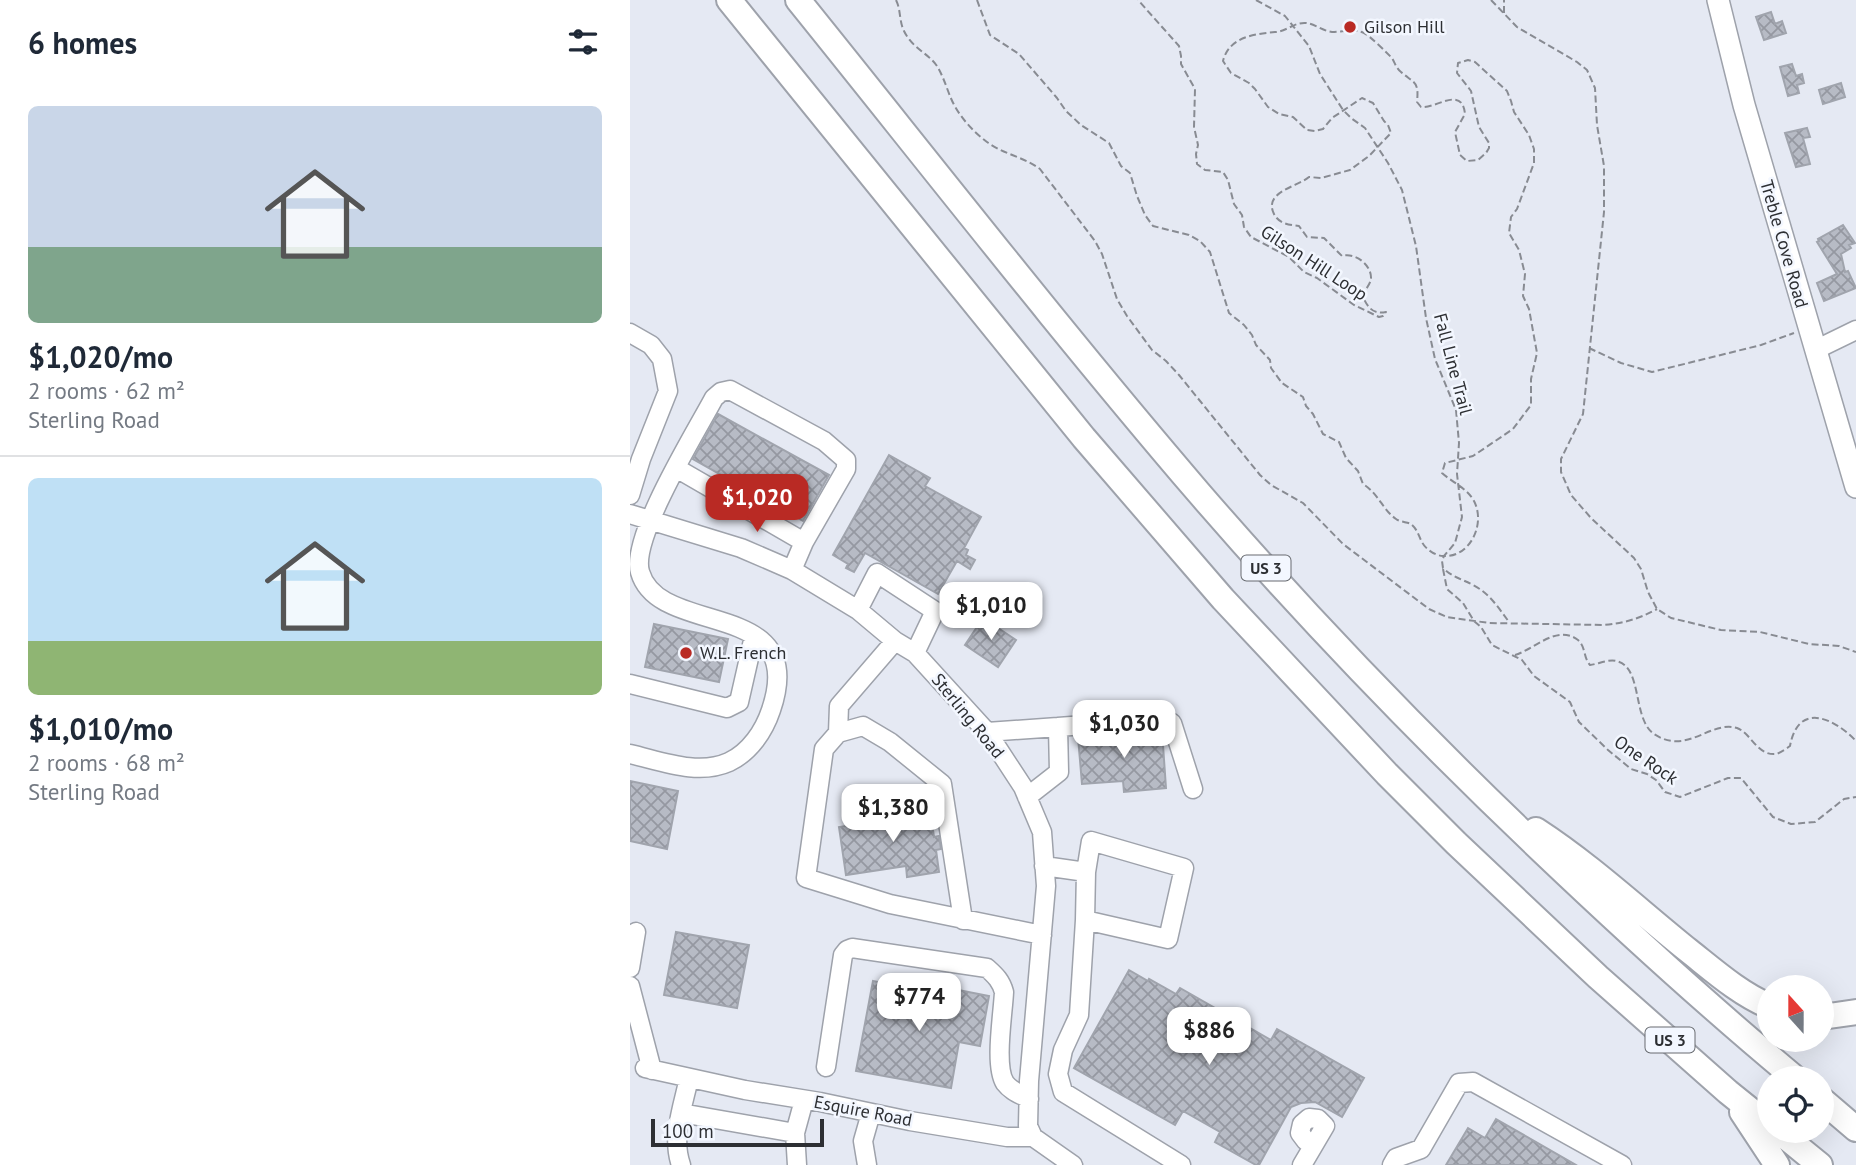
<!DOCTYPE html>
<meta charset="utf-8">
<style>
:root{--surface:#fff;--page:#f2f2f3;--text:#1f2937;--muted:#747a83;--line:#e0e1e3;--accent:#b92a24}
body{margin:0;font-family:"PT Sans",sans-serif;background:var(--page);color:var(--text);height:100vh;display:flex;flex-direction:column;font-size:26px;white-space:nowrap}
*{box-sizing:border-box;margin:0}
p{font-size:23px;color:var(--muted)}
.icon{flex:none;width:38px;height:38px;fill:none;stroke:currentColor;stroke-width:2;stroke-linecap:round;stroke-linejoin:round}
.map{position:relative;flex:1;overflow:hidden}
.side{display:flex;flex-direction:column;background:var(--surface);width:630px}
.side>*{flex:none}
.needle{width:46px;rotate:339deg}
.fabs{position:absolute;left:1127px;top:975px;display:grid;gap:14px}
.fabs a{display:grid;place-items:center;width:77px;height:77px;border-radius:50%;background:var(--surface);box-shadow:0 7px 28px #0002;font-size:35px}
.scale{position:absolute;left:21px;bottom:18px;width:173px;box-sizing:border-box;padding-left:7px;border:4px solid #2d2f33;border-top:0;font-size:19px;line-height:24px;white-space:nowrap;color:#2d2f33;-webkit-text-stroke:5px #f3f7ff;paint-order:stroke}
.price{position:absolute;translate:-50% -60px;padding:0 16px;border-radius:14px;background:#fff;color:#222;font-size:23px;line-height:46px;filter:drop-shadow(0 2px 4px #0008)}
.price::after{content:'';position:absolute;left:50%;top:42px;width:21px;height:16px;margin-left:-10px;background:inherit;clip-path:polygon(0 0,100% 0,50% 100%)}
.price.current{background:var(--accent);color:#fff}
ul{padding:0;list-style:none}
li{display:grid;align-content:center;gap:14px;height:371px;padding:0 28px}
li+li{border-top:2px solid var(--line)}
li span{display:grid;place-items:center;height:217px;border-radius:10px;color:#555}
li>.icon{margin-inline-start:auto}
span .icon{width:126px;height:126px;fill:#fffc;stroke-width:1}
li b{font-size:30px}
h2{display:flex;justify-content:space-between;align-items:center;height:84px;padding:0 28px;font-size:30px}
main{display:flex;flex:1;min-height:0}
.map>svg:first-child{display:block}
.building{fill:url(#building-cross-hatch);stroke:#a0a4ad;stroke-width:2}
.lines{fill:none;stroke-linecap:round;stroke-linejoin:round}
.minor-casing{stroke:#9ea2ab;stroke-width:21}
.major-casing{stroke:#9ea2ab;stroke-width:24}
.highway-casing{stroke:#9ea2ab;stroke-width:28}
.path{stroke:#888b92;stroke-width:2;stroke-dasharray:7 3.5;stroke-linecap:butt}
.minor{stroke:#fff;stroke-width:18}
.major{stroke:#fff;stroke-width:21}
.highway{stroke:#fff;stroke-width:24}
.poi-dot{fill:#b92a24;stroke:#f3f7ff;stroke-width:2.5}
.labels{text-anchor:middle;stroke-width:5;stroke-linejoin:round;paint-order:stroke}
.shield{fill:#f3f7ff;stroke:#686b70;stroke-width:2}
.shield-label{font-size:16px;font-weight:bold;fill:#2d2f33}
.poi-label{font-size:18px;fill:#2d2f33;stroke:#f3f7ff;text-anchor:start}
.street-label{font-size:18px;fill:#2d2f33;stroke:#f3f7ff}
</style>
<main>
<section class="side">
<h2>6 homes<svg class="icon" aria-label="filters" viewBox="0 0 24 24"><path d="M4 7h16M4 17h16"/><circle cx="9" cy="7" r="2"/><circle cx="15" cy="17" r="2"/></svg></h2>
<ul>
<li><span style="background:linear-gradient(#c9d6e8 65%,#7fa58c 0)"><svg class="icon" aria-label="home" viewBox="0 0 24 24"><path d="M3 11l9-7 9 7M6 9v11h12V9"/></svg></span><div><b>$1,020/mo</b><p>2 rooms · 62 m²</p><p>Sterling Road</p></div></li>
<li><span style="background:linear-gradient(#bfe0f5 75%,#8fb573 0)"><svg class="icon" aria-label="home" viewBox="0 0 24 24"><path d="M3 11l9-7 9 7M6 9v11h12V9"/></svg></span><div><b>$1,010/mo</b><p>2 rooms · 68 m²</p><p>Sterling Road</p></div></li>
</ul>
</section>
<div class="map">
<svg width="1226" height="1165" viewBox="0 0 1226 1165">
<defs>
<pattern id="building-cross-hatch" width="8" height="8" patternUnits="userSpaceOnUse" patternTransform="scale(1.75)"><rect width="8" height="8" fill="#b7bbc5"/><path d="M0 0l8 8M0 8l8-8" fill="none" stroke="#9598a1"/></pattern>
</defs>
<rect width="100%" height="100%" fill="#e5e9f3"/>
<!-- building -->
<path class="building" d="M1141,12L1145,24L1152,21L1156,33L1134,40L1126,17Z
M1162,64L1166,76L1172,74L1174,83L1167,85L1169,93L1158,96L1150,67Z
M1211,83L1215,97L1193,104L1189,90Z
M1177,128L1180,137L1173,138L1180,164L1166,167L1155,133Z
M1213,225L1225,243L1219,245L1221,248L1211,254L1215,272L1218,271L1226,288L1194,301L1187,283L1207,274L1187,242L1189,241L1188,239Z
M88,414L199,475L173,521L63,459Z
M259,455L300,478L295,486L351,517L334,548L338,550L336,555L345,560L340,569L327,561L308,594L235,553L224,572L216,568L218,564L203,555Z
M353,618L386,640L368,667L335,645Z
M24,624L98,639L89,682L15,667Z
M532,731L536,788L494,792L493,781L452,784L448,737Z
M0,781L48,791L37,849L0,841Z
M299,803L304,837L309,836L311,849L306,850L309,872L277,877L276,866L216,875L209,827L269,818L268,808Z
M46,932L119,945L107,1008L34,995Z
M499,970L518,981L519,979L546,994L550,988L641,1040L647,1029L734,1078L712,1117L685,1102L671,1103L661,1107L629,1165H626L585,1142L590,1132L553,1111L545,1125L444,1068Z
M243,981L321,996L323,989L359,996L350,1046L329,1042L321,1088L226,1071Z
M866,1119L946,1165H816L838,1128L855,1138Z"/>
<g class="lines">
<!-- minor casing -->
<g class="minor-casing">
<path id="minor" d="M0,333L21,345L32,359L38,391L11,459L0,495
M1185,350L1226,330
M46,468L174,542
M0,514L111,548L162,570L228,610L265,641L285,653L357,732L393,787L412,832L416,886L399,1081L398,1126L403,1137
M228,610L247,573L305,611L285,653
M0,684L97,708L109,702L124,636
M428,727L535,719L542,723L563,789
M357,732L428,727L429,772L397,797
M208,733L209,706L265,641
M0,754C31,761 68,776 99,762C120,752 134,731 141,710C180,596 29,639 10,572C0,538 66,432 84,398L91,392L100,390L194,441L216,460V469L174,542L162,570
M414,866L456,872L461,841L554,868L538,939L455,920L449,1015L433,1050L428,1074L433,1092L551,1165
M333,920L312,784L260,742L233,726L208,733L194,749L176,878L260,904L412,935
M455,920L456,872
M0,968L6,932
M0,986L22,1070
M196,1067L213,955L217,950L222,948L357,968C366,976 371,981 374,992C373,1014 364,1066 375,1083C381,1091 390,1094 399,1099
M15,1068L115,1090L190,1102L280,1121L377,1137H403L443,1165
M51,1113L165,1133L174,1100
M165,1133L167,1165
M51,1165C41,1137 53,1106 59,1078
M237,1165L233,1141L241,1113
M672,1165L695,1126L688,1119L679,1118L672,1124L670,1133L676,1141L685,1142
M762,1165L766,1158L791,1149L829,1083L843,1082L992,1165"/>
</g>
<!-- major casing -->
<g class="major-casing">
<path id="major" d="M1088,0L1114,105L1226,487"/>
</g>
<!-- highway casing -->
<g class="highway-casing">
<path id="highway" d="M99,0L454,438L593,599L757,774L826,843L968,977L1098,1092L1139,1125
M168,0C301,165 431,332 569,493C677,618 792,737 912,851C994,929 1077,1005 1165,1078
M906,830C960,865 1008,910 1059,951C1083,970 1110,994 1139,1006
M1192,1017L1226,1012
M1192,1100L1226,1129
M1112,1112L1147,1165
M1147,1130L1190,1165"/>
</g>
<!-- path -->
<path class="path" d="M266,0C271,10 269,21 274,31C282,48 298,53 307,66C313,76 316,86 320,96C327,114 342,131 357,142C373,154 394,157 410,169L465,241L472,254L487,299L497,316L522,350L536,361L549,375L630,475L641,485L673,503L713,544L799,609L817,617L859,623L974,625C994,623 1009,619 1027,609
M347,0L360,35L389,54L427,98L436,111L451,125L479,143L491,166L500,173L507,196L515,215L523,226L559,235L570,241L580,252L599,313L614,325L622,335L626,345L640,360L641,368L652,383L673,397L676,406L683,414L693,434L709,442L716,458L728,471L733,484C749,494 752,509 766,519C770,522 777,522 781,524C788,530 788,535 792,542C795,549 806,556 813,556C840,558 856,524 844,501C837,488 823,483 812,473L815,463L843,456L883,429L901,405V379L907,353L899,309L893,296L895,274L889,250L879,233L881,217L887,209L904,163V149L899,135L884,112L881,101L877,91L845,62L838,60L828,63L827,73L841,91L849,127L859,143V148L856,153L848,160L837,161L830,155L825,132L835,114C832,85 806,109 791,107L787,102C789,81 785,84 771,72C766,68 765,63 762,58C758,54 739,35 734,33C723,28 713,32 702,32C693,31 685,24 676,23C664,22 656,32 645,32C624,34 599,37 593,61L601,73L619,83L625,89L638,107L649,114L663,117L677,130L685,131L693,129L702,118L732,98L743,103L754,121L758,125L761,133L739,156L720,170L691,178L679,177C667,187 633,192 644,214C649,224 660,225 669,226L677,237L694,238L712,256C725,252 742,265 741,279C740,285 735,290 732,295C737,306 742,315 756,312L753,316L749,317L724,305L687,278L674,272L659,257L621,237L614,227L612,215L604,204L598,180L593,172L575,170L567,164L566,154L568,145L564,127L565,89L551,64V56L549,46L508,0
M626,0L655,16L679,46L690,74L713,110L721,118L735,128L758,163L772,190L786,246L796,318L805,359L826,410L829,443L827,474L832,517L825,543L814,556L812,561L813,568C822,577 832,579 843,585C859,593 868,607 879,622
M861,0L887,27L947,62L957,70L965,88L967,125L974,166V212L953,414L931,459V472L941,495L961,518L1004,558L1011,569L1018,592L1027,609L1041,618L1091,630L1130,632L1179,644L1209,646L1226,652
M874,13V0
M959,348L991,363L1022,372L1131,345L1164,333
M813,569L817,589L833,603L844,621L851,627L862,645L892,660L904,676L940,702L949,722L978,750L1001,769L1017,774L1026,780L1035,792L1050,797L1098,778H1111L1143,817L1161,824L1185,822L1214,799L1226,797
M885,655C905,649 927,624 948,640C956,647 953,657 960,665C968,664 979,659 986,661C1013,666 1002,719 1024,734C1057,756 1080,720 1107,728C1121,733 1127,756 1146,754C1150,753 1156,749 1160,746C1168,702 1203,717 1226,741"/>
<!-- minor -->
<use href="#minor" class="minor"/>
<!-- major -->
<use href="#major" class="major"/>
<!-- highway -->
<use href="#highway" class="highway"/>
</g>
<!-- markers -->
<g class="poi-dot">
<circle cx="720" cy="27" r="7"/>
<circle cx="56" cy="653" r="7"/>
</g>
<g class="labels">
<!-- shield labels -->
<g class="shield">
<rect x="611.5" y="555.5" width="49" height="25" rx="5"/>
<rect x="1015.5" y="1027.5" width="49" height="25" rx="5"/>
</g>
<g class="shield-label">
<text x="636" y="574">US 3</text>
<text x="1040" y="1046">US 3</text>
</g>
<!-- poi labels -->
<g class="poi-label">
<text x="734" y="33">Gilson Hill</text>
<text x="70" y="659">W.L. French</text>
</g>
<!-- street labels -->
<g class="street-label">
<text transform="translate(1154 244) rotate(74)" y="6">Treble Cove Road</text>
<text transform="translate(684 263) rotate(33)" y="6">Gilson Hill Loop</text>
<text transform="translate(823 364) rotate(75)" y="6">Fall Line Trail</text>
<text transform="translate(338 716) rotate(51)" y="6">Sterling Road</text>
<text transform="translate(1016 760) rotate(34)" y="6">One Rock</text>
<text transform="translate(233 1111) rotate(11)" y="6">Esquire Road</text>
</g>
</g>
</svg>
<div class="fabs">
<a><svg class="needle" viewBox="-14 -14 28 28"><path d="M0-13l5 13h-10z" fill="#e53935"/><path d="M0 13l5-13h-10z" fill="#747a83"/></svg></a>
<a><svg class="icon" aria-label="locate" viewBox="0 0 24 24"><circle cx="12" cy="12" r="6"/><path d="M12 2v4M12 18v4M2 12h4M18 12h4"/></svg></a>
</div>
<div class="scale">100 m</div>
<b class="price current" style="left:127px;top:534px">$1,020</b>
<b class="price" style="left:361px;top:642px">$1,010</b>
<b class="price" style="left:494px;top:760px">$1,030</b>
<b class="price" style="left:263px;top:844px">$1,380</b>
<b class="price" style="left:289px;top:1033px">$774</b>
<b class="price" style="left:579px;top:1067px">$886</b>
</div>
</main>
